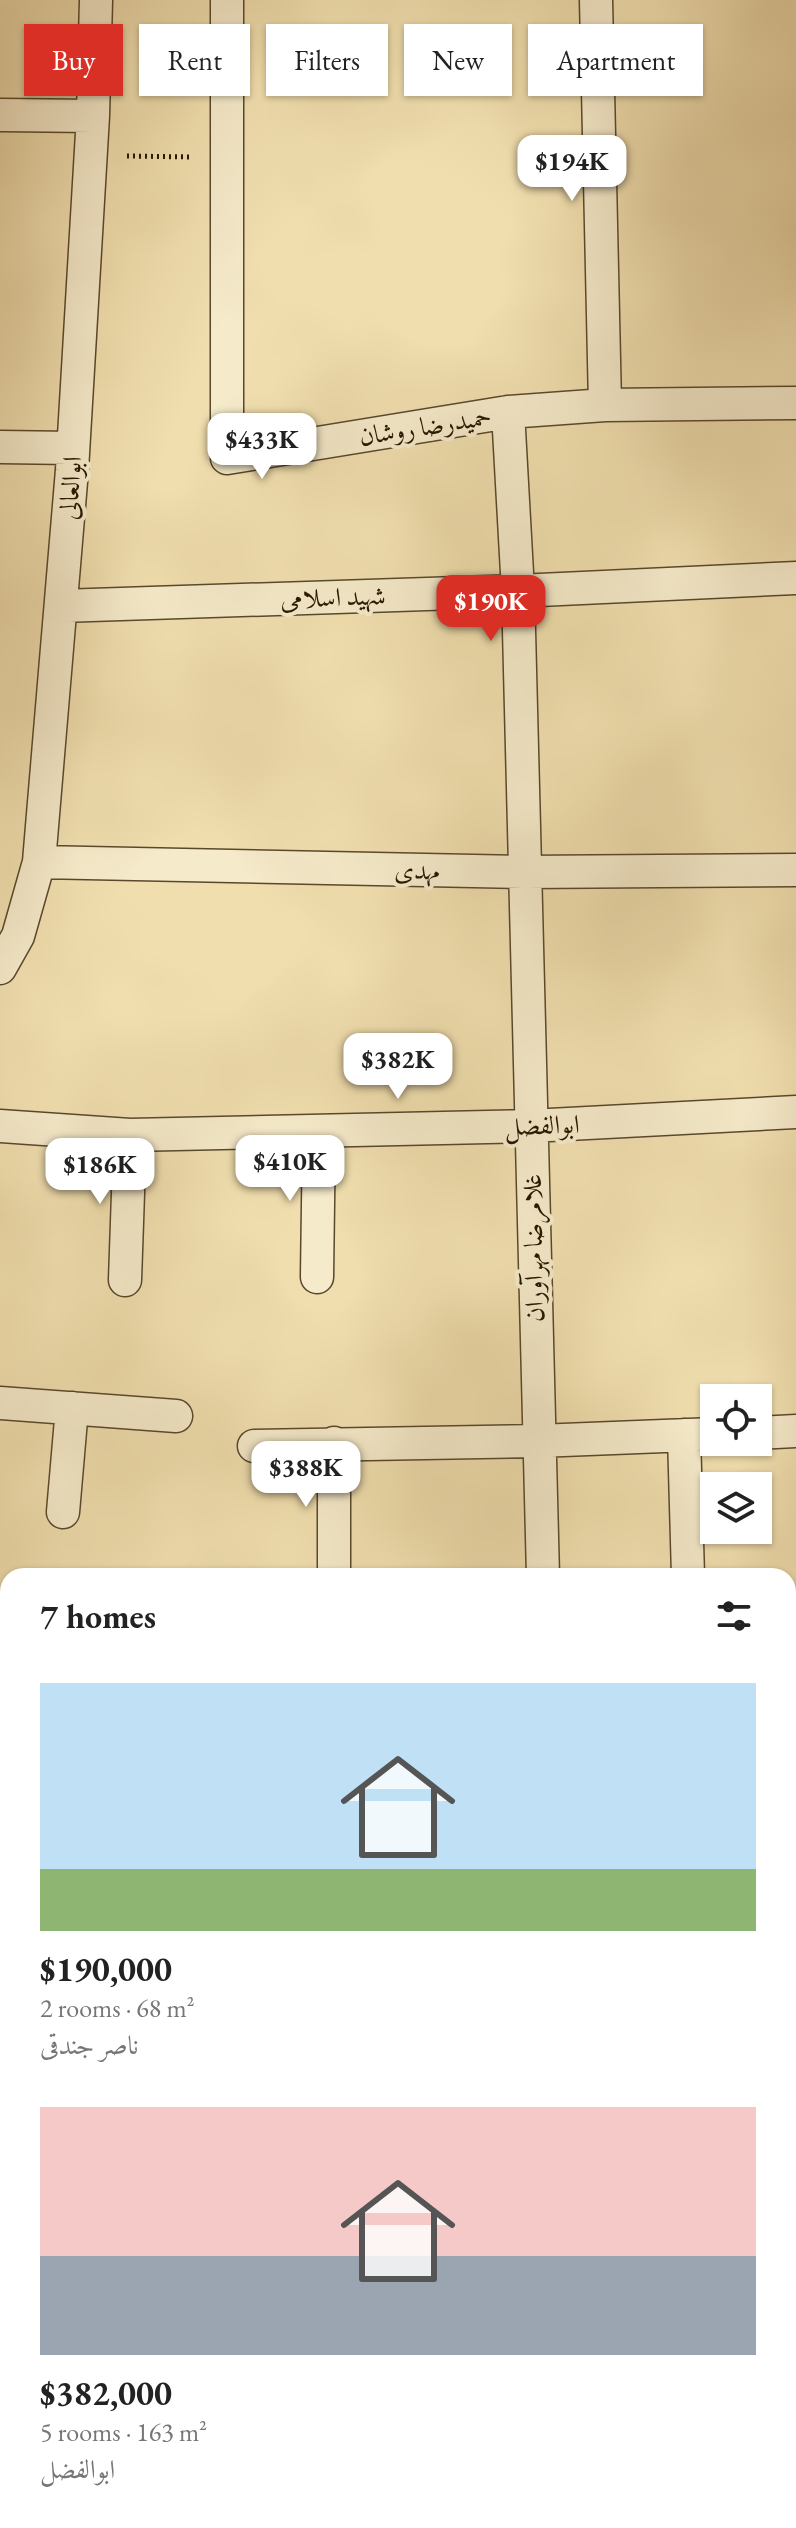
<!DOCTYPE html>
<meta charset="utf-8">
<style>
body{margin:0;font-family:"EB Garamond",Amiri,serif;background:#f2f2f2;color:#222;height:100vh;display:flex;flex-direction:column;font-size:30px;white-space:nowrap}
*{box-sizing:border-box;margin:0}
p{font-size:26px;color:#767676}
.icon{flex:none;width:44px;height:44px;fill:none;stroke:currentColor;stroke-width:2;stroke-linecap:round;stroke-linejoin:round}
.map{position:relative;flex:1;overflow:hidden}
.details{position:absolute;left:0px;top:1568px;width:796px;height:960px;display:flex;flex-direction:column;background:#fff;border-radius:24px 24px 0 0;box-shadow:0 2px 6px #0004}
.details>*{flex:none}
.top-card{position:absolute;left:24px;top:24px;width:748px;height:72px;display:flex;gap:16px}
.controls{position:absolute;left:700px;top:1384px;display:grid;gap:16px}
.controls a{display:grid;place-items:center;width:72px;height:72px;border-radius:0px;background:#fff;box-shadow:0 2px 6px #0004;font-size:40px}
.price{position:absolute;translate:-50% -68px;padding:0 18px;border-radius:16px;background:#fff;color:#222;font-size:26px;line-height:52px;filter:drop-shadow(0 2px 4px #0008)}
.price::after{content:'';position:absolute;left:50%;top:48px;width:24px;height:18px;margin-left:-12px;background:inherit;clip-path:polygon(0 0,100% 0,50% 100%)}
.price.selected{background:#d93025;color:#fff}
ul{padding:0;list-style:none}
li{display:grid;align-content:center;gap:16px;height:424px;padding:0 40px}
li span{display:grid;place-items:center;height:248px;border-radius:0px;color:#555}
li>.icon{margin-inline-start:auto}
span .icon{width:144px;height:144px;fill:#fffc;stroke-width:1}
li b{font-size:34px}
h2{display:flex;justify-content:space-between;align-items:center;height:96px;padding:0 40px;font-size:34px}
.tag{padding:0 28px;border-radius:0px;background:#fff;box-shadow:0 2px 6px #0004;font-size:28px;line-height:72px}
.tag.selected{background:#d93025;color:#fff}
.map>svg:first-child{display:block}
</style>
<div class="map">
<svg width="796" height="2528" viewBox="0 0 796 2528">
<rect width="100%" height="100%" fill="#f0deae"/>
<filter id="stains"><feTurbulence type="fractalNoise" baseFrequency=".0025" numOctaves="4"/><feColorMatrix values="0 0 0 0 .2 0 0 0 0 .09 0 0 0 0 .02 0 0 0 .5 -.17"/></filter>
<radialGradient id="worn" r=".72"><stop offset=".6" stop-color="#630" stop-opacity="0"/><stop offset="1" stop-color="#630" stop-opacity=".3"/></radialGradient>
<g fill="none" stroke-linecap="round" stroke-linejoin="round">
<defs>
<path id="minor" d="M227 0V458L508 412 605 405 796 403
M596 0 605 405
M0 115 93 116
M508 412 518 591 543 1576
M0 447 73 448
M61 606 518 591 796 578
M39 862 525 872 796 870
M0 968 18 936 39 862 72 470 93 116 96 0
M0 1126 130 1135 530 1126 796 1112
M317 1277 319 1131
M125 1280 130 1135
M0 1403 176 1416
M758 1433 796 1431
M684 1435 688 1576
M254 1446 538 1441 714 1434
M63 1512 72 1408
M334 1576V1443
M0 1668H8
M788 1837 796 1907
M0 1869H8
M788 1936 796 1934
M0 2073 8 2071
M788 2317H796
M63 2528 101 2520"/>
</defs>
<use href="#minor" stroke="#59482c" stroke-width="35"/>
<path stroke="#271601" stroke-width="5" stroke-dasharray="2 4" stroke-linecap="butt" d="M127 156 193 157
M263 2520 264 2528"/>
<use href="#minor" stroke="#f5eaca" stroke-width="32"/>
</g>
<g text-anchor="middle" dominant-baseline="central" stroke-width="8" stroke-linejoin="round" paint-order="stroke">
<g font-size="26" fill="#271601" stroke="#f5eaca">
<text transform="translate(425 426) rotate(-9)">حمیدرضا روشان</text>
<text transform="translate(70 488) rotate(-86)">ابوالعالی</text>
<text transform="translate(333 597) rotate(-2)">شهید اسلامی</text>
<text transform="translate(417 870) rotate(1)">مهدی</text>
<text transform="translate(542 1125) rotate(-2)">ابوالفضل</text>
<text transform="translate(533 1248) rotate(-91)">غلامرضا مهرآوران</text>
</g>
</g>
<rect width="100%" height="100%" filter="url(#stains)"/>
<rect width="100%" height="100%" fill="url(#worn)"/>
</svg>
<div class="controls">
<a><svg class="icon" aria-label="locate" viewBox="0 0 24 24"><circle cx="12" cy="12" r="6"/><path d="M12 2v4M12 18v4M2 12h4M18 12h4"/></svg></a>
<a><svg class="icon" aria-label="layers" viewBox="0 0 24 24"><path d="M12 4l9 5-9 5-9-5zM3 14l9 5 9-5"/></svg></a>
</div>
<b class="price" style="left:572px;top:203px">$194K</b>
<b class="price" style="left:262px;top:481px">$433K</b>
<b class="price selected" style="left:491px;top:643px">$190K</b>
<b class="price" style="left:398px;top:1101px">$382K</b>
<b class="price" style="left:290px;top:1203px">$410K</b>
<b class="price" style="left:100px;top:1206px">$186K</b>
<b class="price" style="left:306px;top:1509px">$388K</b>
<div class="top-card">
<a class="tag selected">Buy</a>
<a class="tag">Rent</a>
<a class="tag">Filters</a>
<a class="tag">New</a>
<a class="tag">Apartment</a>
</div>
<section class="details">
<h2>7 homes<svg class="icon" aria-label="filters" viewBox="0 0 24 24"><path d="M4 7h16M4 17h16"/><circle cx="9" cy="7" r="2"/><circle cx="15" cy="17" r="2"/></svg></h2>
<ul>
<li><span style="background:linear-gradient(#bfe0f5 75%,#8fb573 0)"><svg class="icon" aria-label="home" viewBox="0 0 24 24"><path d="M3 11l9-7 9 7M6 9v11h12V9"/></svg></span><div><b>$190,000</b><p>2 rooms · 68 m²</p><p>ناصر جندقی</p></div></li>
<li><span style="background:linear-gradient(#f6c9c9 60%,#9aa5b1 0)"><svg class="icon" aria-label="home" viewBox="0 0 24 24"><path d="M3 11l9-7 9 7M6 9v11h12V9"/></svg></span><div><b>$382,000</b><p>5 rooms · 163 m²</p><p>ابوالفضل</p></div></li>
</ul>
</section>
</div>
